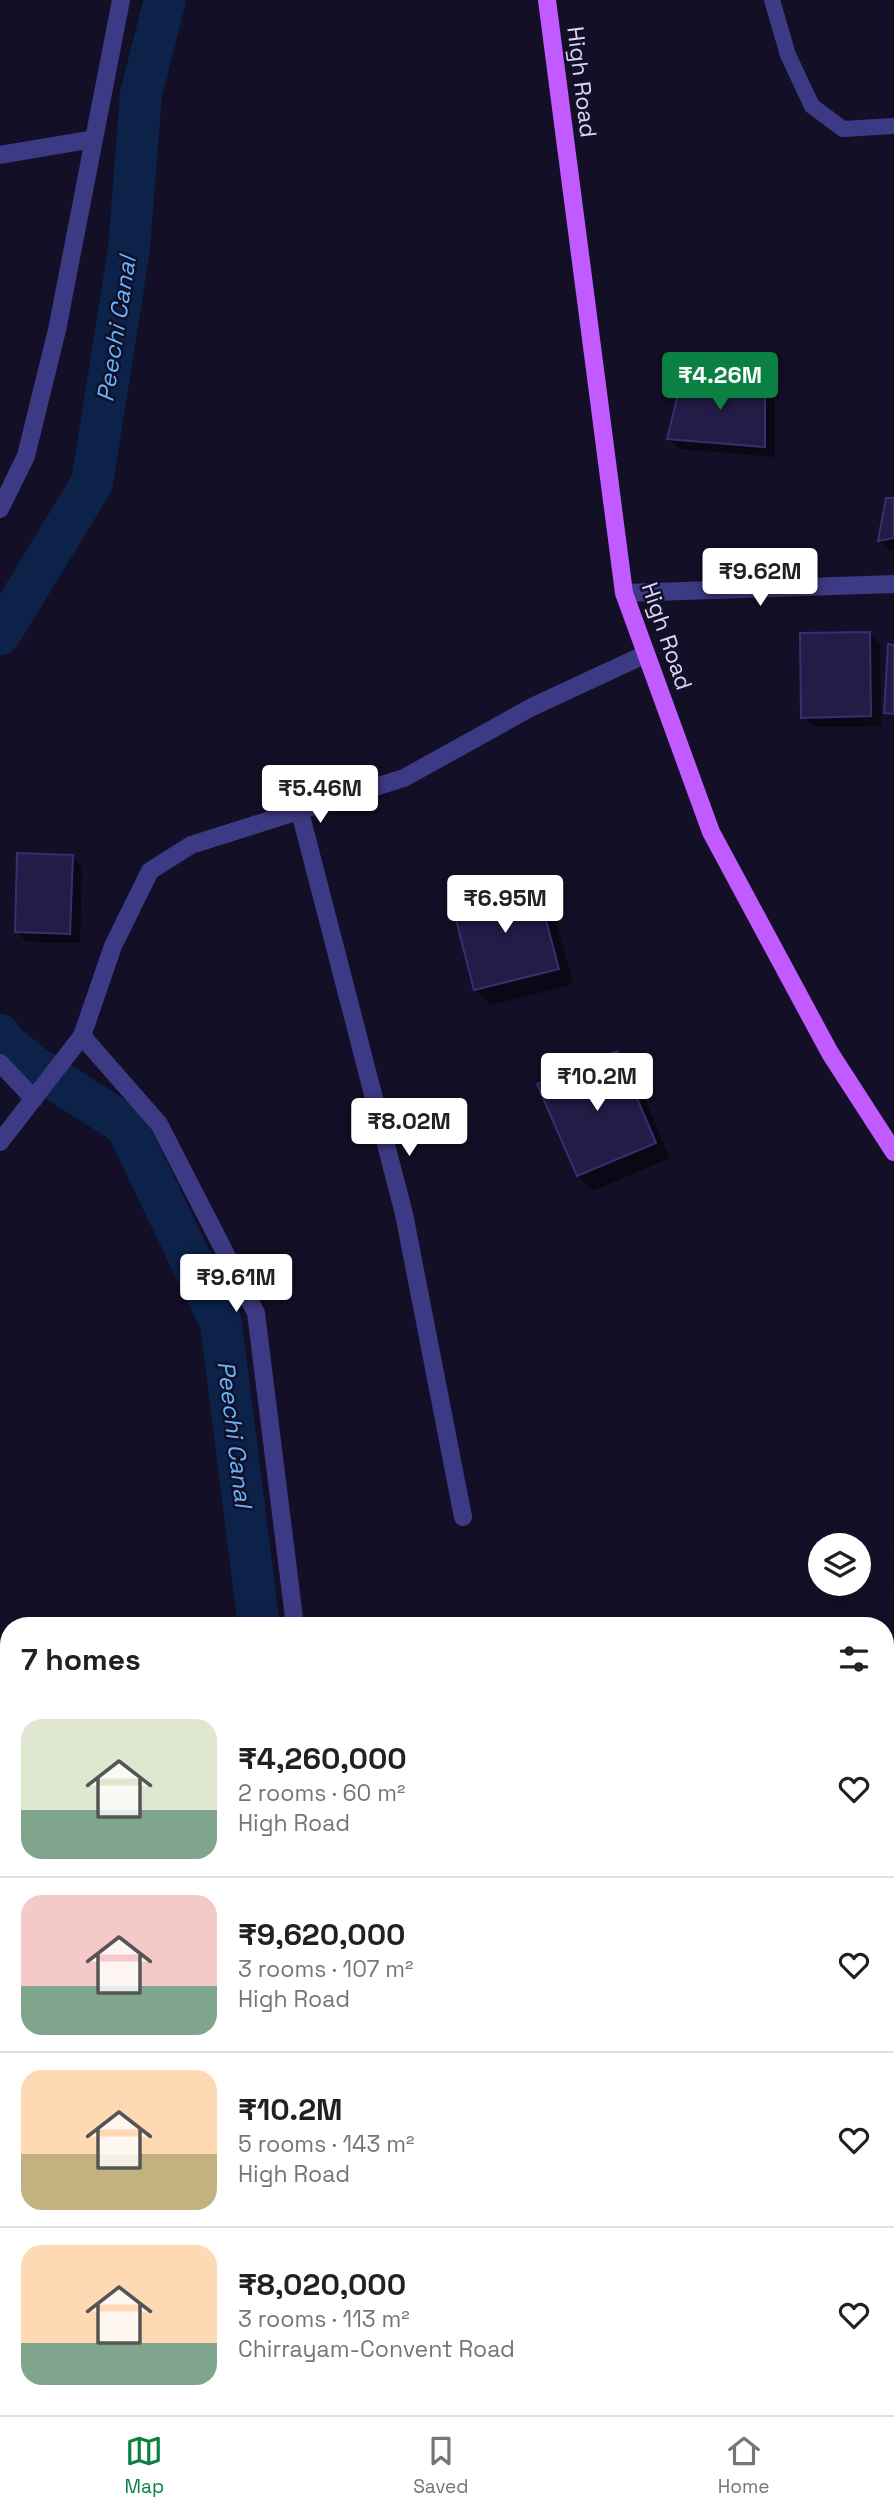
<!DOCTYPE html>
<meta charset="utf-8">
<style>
body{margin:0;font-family:"Space Grotesk",sans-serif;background:#f2f2f2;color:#202124;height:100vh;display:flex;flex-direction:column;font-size:26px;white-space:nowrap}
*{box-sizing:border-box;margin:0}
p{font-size:23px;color:#757577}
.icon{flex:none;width:38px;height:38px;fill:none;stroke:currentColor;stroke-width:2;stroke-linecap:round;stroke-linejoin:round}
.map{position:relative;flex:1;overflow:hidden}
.details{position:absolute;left:0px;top:1617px;width:894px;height:798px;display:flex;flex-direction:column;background:#fff;border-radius:28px 28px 0 0;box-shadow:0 7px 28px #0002}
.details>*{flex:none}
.tools{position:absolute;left:808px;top:1533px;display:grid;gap:14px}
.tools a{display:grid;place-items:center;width:63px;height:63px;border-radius:50%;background:#fff;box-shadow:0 7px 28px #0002;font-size:35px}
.price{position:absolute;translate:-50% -60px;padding:0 16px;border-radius:7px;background:#fff;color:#222;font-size:23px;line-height:46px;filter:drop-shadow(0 2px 4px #0008)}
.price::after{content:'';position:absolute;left:50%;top:42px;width:21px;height:16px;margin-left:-10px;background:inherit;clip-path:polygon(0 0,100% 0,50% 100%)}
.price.on{background:#0b8043;color:#fff}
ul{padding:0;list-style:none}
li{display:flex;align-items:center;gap:21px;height:175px;padding:0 21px}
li+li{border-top:2px solid #e0e0e0}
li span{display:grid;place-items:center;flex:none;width:196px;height:140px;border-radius:21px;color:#555}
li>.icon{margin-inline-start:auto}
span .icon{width:84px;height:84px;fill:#fffc;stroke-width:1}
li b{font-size:30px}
h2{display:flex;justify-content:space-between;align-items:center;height:84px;padding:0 21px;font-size:30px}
.menu{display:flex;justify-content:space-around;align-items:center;height:98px;border-top:2px solid #e0e0e0;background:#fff;font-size:19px;color:#757577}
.menu a{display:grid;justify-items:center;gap:4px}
.menu .on{color:#0b8043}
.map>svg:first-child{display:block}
</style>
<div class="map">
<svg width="894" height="2415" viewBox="0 0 894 2415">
<rect width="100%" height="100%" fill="#130f26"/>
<path fill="#0007" d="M764 385 775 396V457L679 449 668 438Z
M894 499V550L890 551 880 541Z
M869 634 880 644 881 726 814 727 803 717Z
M72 857 82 867 80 943 27 942 16 931Z
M535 881 550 896 573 984 491 1005 476 990 453 901Z
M617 1053 632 1068 670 1158 593 1191 578 1175Z
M0 1704 9 1740V1758L0 1760V1740L4 1755 7 1754 0 1725Z
M9 1771V1817L0 1818V1772Z
M9 1880V1970L0 1971V1881Z
M52 2406H166L168 2415H53Z
M691 2406H761L764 2415H665Z"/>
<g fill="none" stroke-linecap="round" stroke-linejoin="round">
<path stroke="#0c2248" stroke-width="42" d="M0 634 92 483 129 249 141 94 165 0
M0 1035 2 1041 32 1065 126 1125 221 1323 259 1626
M496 2406 500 2415"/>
</g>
<path fill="#241b47" stroke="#3b2d73" stroke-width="2" d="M683 374 765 383V447L667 439Z
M886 498H894V538L878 541Z
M870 632 871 716 801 718 800 633Z
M888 644 894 645V714L884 713Z
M17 853 73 855 70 934 15 932Z
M535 879 559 969 474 990 451 900Z
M617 1051 656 1143 577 1176 537 1084Z
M9 1769V1806L0 1807V1771Z
M0 1879H9V1959L0 1960Z
M50 2406H155L156 2415H52Z
M685 2406H752L754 2415H659Z"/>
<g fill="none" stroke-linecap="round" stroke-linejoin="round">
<path stroke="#3d3a85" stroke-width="16" d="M772 0 788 55 812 106 843 129 894 126"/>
<path stroke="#3d3a85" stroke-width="18" d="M0 155 94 139
M0 509 26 456 57 330 121 0
M624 593 894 584
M300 812 404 1214 463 1517
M82 1036 159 1124 256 1313 295 1626
M0 1063 34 1099
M525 2406 527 2415"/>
<path stroke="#3d3a85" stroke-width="18" d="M0 1142 82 1036 113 946 150 871 191 845 404 778 532 707 646 654"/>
<path stroke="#c25bff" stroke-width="18" d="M547 0 624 593 711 832 830 1053 894 1152"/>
</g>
<g text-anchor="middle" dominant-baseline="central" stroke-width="5" stroke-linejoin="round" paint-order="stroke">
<g font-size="23" fill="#d9d4ff" stroke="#130f26">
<text transform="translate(582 82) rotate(83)">High Road</text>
<text transform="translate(667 636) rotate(71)">High Road</text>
</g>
<g font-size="24" font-style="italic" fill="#62b6ff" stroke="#130f26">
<text transform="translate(116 329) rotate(-81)">Peechi Canal</text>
<text transform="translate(235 1434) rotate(83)">Peechi Canal</text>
</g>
</g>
</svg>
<div class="tools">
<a><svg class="icon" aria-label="layers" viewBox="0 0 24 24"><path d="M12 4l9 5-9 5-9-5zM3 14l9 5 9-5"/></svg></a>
</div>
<b class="price on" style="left:720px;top:412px">₹4.26M</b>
<b class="price" style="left:760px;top:608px">₹9.62M</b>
<b class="price" style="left:320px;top:825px">₹5.46M</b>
<b class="price" style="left:505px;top:935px">₹6.95M</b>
<b class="price" style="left:597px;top:1113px">₹10.2M</b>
<b class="price" style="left:409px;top:1158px">₹8.02M</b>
<b class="price" style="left:236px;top:1314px">₹9.61M</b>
<section class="details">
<h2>7 homes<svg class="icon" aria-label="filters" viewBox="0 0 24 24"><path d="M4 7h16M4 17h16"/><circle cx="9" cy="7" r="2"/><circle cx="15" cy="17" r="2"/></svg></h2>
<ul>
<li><span style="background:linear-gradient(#dfe7d0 65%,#7fa58c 0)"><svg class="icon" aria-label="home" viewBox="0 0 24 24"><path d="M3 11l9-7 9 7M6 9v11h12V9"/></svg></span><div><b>₹4,260,000</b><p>2 rooms · 60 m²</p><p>High Road</p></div><svg class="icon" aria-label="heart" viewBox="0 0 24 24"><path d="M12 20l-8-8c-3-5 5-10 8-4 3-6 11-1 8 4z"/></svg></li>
<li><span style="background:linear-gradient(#f6c9c9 65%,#7fa58c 0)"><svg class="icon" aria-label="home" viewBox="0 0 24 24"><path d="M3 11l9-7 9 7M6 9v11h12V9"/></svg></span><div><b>₹9,620,000</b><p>3 rooms · 107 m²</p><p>High Road</p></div><svg class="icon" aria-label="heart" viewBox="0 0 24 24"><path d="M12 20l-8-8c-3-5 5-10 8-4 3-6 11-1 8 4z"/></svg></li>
<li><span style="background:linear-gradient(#ffd9b3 60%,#c2b280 0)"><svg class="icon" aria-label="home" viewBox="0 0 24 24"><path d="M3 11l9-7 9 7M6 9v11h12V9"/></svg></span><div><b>₹10.2M</b><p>5 rooms · 143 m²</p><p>High Road</p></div><svg class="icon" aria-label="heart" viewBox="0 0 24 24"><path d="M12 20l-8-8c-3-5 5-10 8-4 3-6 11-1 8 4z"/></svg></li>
<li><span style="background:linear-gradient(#ffd9b3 70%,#7fa58c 0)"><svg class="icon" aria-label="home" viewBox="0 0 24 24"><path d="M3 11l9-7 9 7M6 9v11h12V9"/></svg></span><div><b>₹8,020,000</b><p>3 rooms · 113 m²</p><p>Chirrayam-Convent Road</p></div><svg class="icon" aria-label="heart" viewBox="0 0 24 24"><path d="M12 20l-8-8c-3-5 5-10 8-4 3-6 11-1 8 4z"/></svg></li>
</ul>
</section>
</div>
<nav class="menu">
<a class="on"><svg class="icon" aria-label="map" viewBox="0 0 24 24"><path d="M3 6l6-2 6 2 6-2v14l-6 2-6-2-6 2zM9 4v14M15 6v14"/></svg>Map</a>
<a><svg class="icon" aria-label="saved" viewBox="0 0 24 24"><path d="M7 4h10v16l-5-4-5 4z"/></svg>Saved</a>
<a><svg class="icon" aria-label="home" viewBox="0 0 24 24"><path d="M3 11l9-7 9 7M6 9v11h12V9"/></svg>Home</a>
</nav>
